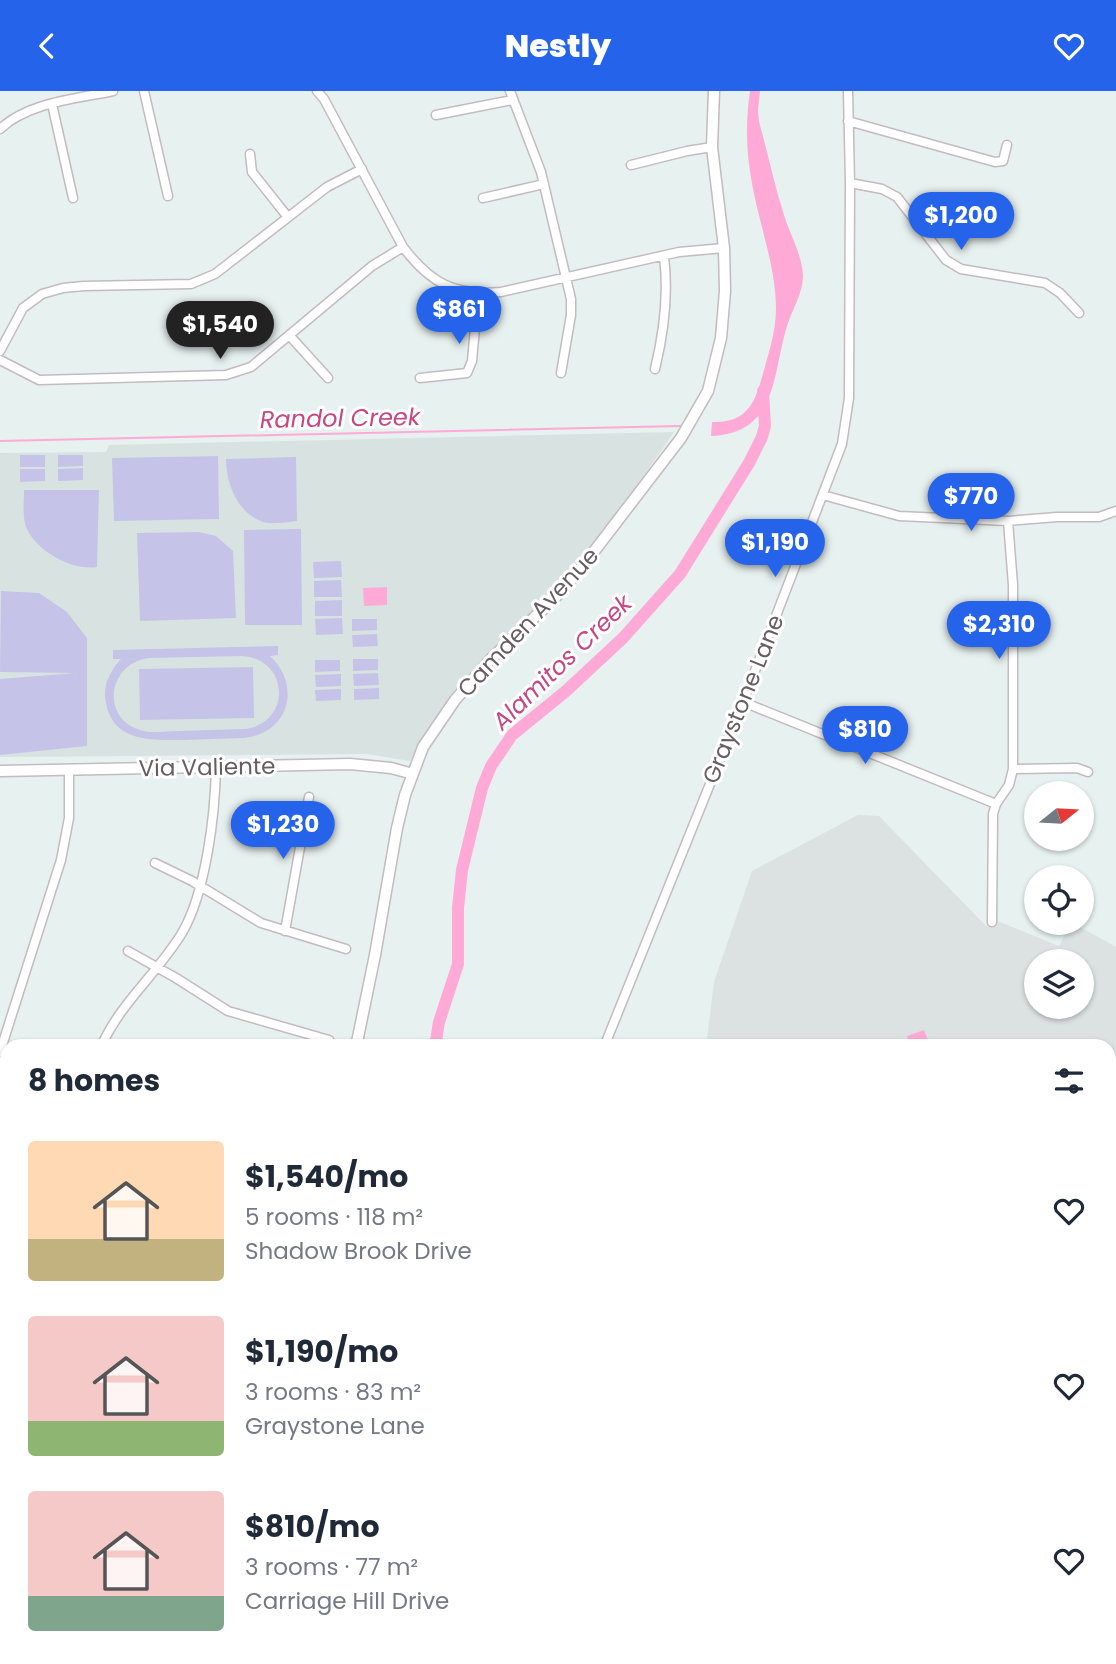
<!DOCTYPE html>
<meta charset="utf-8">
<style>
body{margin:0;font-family:Poppins,sans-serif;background:#f6f6f7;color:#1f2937;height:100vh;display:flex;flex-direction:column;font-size:26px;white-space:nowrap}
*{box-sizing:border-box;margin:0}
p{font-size:23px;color:#747a83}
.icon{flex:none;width:38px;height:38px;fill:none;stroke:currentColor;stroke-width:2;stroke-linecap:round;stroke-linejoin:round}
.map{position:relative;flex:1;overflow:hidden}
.panel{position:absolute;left:0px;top:948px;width:1116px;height:625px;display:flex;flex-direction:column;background:#fff;border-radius:21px 21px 0 0;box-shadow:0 2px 5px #0004}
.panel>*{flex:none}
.needle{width:46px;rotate:72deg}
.controls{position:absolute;left:1024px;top:690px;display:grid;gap:14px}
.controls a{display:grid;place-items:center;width:70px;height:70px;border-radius:50%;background:#fff;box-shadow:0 2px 5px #0004;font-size:35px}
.price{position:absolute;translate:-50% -60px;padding:0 16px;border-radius:24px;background:#2563eb;color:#fff;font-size:23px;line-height:46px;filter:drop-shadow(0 2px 4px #0008)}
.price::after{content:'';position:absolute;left:50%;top:42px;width:21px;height:16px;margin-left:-10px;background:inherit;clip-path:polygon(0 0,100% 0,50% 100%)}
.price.active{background:#222;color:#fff}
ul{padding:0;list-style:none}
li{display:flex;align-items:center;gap:21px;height:175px;padding:0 28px}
li span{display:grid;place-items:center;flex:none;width:196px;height:140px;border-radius:7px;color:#555}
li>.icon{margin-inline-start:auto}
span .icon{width:84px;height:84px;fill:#fffc;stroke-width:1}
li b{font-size:30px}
h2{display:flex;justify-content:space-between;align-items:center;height:84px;padding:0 28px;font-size:30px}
header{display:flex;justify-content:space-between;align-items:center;height:91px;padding:0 28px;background:#2563eb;color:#fff;font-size:32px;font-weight:800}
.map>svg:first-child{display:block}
</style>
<header><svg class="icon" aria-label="back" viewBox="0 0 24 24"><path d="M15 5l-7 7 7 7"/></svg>Nestly<svg class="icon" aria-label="heart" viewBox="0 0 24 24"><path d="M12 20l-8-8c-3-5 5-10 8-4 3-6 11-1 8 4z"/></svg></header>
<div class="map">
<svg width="1116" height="1573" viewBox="0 0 1116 1573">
<rect width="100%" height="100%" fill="#e7f1ef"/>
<path fill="#dbe2e1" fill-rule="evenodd" d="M858 724 879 725 986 835 989 831H1000L1059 855 1071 831 1116 856V1243L1110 1239V956H706L714 891 752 780ZM1036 870H1082V915H1036Z"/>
<path fill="#d8e3e1" d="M674 341 580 477 439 627 423 647 410 670 367 663 0 666V362L106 361 109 354Z
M7 1233V1398L0 1394V1236Z"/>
<path fill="#c5c4e8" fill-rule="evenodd" d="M20 364H45V376H20Z
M58 364H83V375L58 376Z
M218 365 219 428 114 430 112 367Z
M296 366 297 430C287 431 273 434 263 431 237 422 226 392 226 368Z
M83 377V389L58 390V378Z
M45 378V390L20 391V378Z
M24 399H99L97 476C72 480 38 461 27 438 22 429 24 410 24 399Z
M301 438 302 534H245L244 439Z
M199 441 216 445 233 460 236 527 140 530 137 442Z
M341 470 342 486 314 487 313 471Z
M341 489 342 506H314V490Z
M1 500 39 502 67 521 87 547V655L0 664V588L75 582 0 581Z
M342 509V525H315V510Z
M342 527 343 543 316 544 315 528Z
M352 528H377V539L352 540Z
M377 543 378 555 353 556 352 544Z
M278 555V564L270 565C302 595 289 642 244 647 224 648 204 648 184 649 153 649 113 652 106 612 102 595 110 580 121 568H113V559ZM242 565C290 568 292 633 244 638 222 639 200 639 178 640 166 640 152 643 140 639 100 627 108 572 149 567Z
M353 568H378V579L353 580Z
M315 569H340V580L315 581Z
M253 576 254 627 140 629 139 578Z
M378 582 379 594 354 595 353 583Z
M341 583V595L316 596 315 584Z
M379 597V608L354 609V598Z
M341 598V609L316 610 315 599Z
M0 1370 7 1371V1476L0 1456Z"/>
<path fill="#ffa9d7" d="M750 0H760L758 19 759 31C768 62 774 93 784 124 790 144 802 163 803 185 803 202 792 219 787 235 772 284 778 342 711 345L712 331C745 332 754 315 762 286 768 264 776 241 776 218 776 172 756 126 750 80 746 55 746 26 750 0Z
M387 496V514L364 515 363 497Z
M924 939 930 955H910L907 945Z"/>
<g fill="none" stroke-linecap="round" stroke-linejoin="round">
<path stroke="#ffa9d7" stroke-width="2" d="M0 350 680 335"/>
<path stroke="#ffa9d7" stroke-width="12" d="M435 956 439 931 458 873V817L462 779 482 697 491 675 512 644 566 600 623 547 680 483 749 372 762 346 765 335 763 300
M257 1566 258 1573
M391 1566 393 1573"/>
<defs>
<path id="minor" d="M144 0 168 105
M317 0 324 8 403 156C431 193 455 205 501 201L679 161 724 157
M510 0 541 81 571 208V224L561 282
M52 13 73 107
M436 24 512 9
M848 30 995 71 1003 70 1007 54
M0 38C29 11 76 8 113 0
M250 63 252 81 287 125
M631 74 687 60 712 56
M850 92 882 98 897 106 946 169 961 178 1045 192 1060 202 1079 222
M483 107 544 93
M289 244 328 287
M0 260 23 217 42 203 63 197 84 195 191 193 215 183 327 96 362 78
M0 269 39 289 226 284 251 276 372 175 403 156
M655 278C664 241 669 205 664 166
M420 287 467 282 472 270 478 203
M823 404 899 425 1008 430 1057 426H1099L1116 420
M743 611 996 713
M1013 678 1077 677 1088 681
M155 772 192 790 261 832 346 858
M992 831 993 723 996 713 1009 694 1013 678V494L1008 430
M285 840 309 706
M128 860 176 887 228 920 329 949
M101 956C120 912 157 883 182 842 206 801 215 724 216 676
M604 956 743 611 842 353 849 307 850 92 848 0
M0 961 61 769 69 727V679
M0 1126 7 1133
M0 1224 7 1220
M1110 1311H1116
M0 1519 7 1517
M1110 1542 1116 1548
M142 1573 157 1566
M635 1573V1566"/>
<path id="tertiary" d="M0 680 350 673 391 677 413 683
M356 956 375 864 397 737 405 704 423 656 455 609 491 568 564 498 589 467 681 347 708 300 721 247 725 200 724 157 712 56 714 0
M176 1566 180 1573"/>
</defs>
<use href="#minor" stroke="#c3bbbe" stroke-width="11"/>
<use href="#tertiary" stroke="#c3bbbe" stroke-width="13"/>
<use href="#minor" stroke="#fff" stroke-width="8"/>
<use href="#tertiary" stroke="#fff" stroke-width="10"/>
</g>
<g text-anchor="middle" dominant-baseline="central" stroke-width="6" stroke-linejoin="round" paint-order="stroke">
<g font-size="23" fill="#685e62" stroke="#fff">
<text transform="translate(528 531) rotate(-47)">Camden Avenue</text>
<text transform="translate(743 608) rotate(-68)">Graystone Lane</text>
<text transform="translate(207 676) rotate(-1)">Via Valiente</text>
</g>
<g font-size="24" font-style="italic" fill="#c74781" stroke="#fff">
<text transform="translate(340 327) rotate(-1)">Randol Creek</text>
<text transform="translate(562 571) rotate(-44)">Alamitos Creek</text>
</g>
</g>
</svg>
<div class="controls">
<a><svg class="needle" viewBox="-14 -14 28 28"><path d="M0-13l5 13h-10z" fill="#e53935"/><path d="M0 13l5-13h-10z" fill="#747a83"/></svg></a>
<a><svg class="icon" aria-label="locate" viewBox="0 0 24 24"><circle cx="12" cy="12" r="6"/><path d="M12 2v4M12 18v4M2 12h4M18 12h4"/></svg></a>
<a><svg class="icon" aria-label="layers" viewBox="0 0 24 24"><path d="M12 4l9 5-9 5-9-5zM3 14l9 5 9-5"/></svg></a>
</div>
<b class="price" style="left:961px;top:161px">$1,200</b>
<b class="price" style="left:459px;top:255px">$861</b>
<b class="price active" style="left:220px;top:270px">$1,540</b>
<b class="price" style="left:971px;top:442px">$770</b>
<b class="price" style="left:775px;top:488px">$1,190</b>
<b class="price" style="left:999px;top:570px">$2,310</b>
<b class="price" style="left:865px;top:675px">$810</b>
<b class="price" style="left:283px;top:770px">$1,230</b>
<section class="panel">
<h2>8 homes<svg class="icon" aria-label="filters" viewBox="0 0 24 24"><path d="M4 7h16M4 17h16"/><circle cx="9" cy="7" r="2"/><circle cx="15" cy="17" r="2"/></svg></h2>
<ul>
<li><span style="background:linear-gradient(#ffd9b3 70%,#c2b280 0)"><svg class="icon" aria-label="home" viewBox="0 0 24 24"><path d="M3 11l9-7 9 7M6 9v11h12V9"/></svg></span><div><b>$1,540/mo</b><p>5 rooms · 118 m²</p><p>Shadow Brook Drive</p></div><svg class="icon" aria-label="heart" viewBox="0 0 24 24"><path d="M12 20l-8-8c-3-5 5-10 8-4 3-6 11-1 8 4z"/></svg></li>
<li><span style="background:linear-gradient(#f6c9c9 75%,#8fb573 0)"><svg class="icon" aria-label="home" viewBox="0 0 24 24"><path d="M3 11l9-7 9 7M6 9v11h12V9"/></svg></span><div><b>$1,190/mo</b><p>3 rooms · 83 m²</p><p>Graystone Lane</p></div><svg class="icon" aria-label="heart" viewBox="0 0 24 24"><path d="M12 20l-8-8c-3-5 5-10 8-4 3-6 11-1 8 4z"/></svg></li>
<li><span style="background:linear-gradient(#f6c9c9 75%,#7fa58c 0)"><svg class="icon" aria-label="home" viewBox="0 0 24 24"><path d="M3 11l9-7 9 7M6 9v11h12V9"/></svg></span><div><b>$810/mo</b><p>3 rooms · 77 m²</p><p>Carriage Hill Drive</p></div><svg class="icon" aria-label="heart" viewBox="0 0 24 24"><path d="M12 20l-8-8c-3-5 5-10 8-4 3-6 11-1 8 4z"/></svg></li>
</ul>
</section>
</div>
